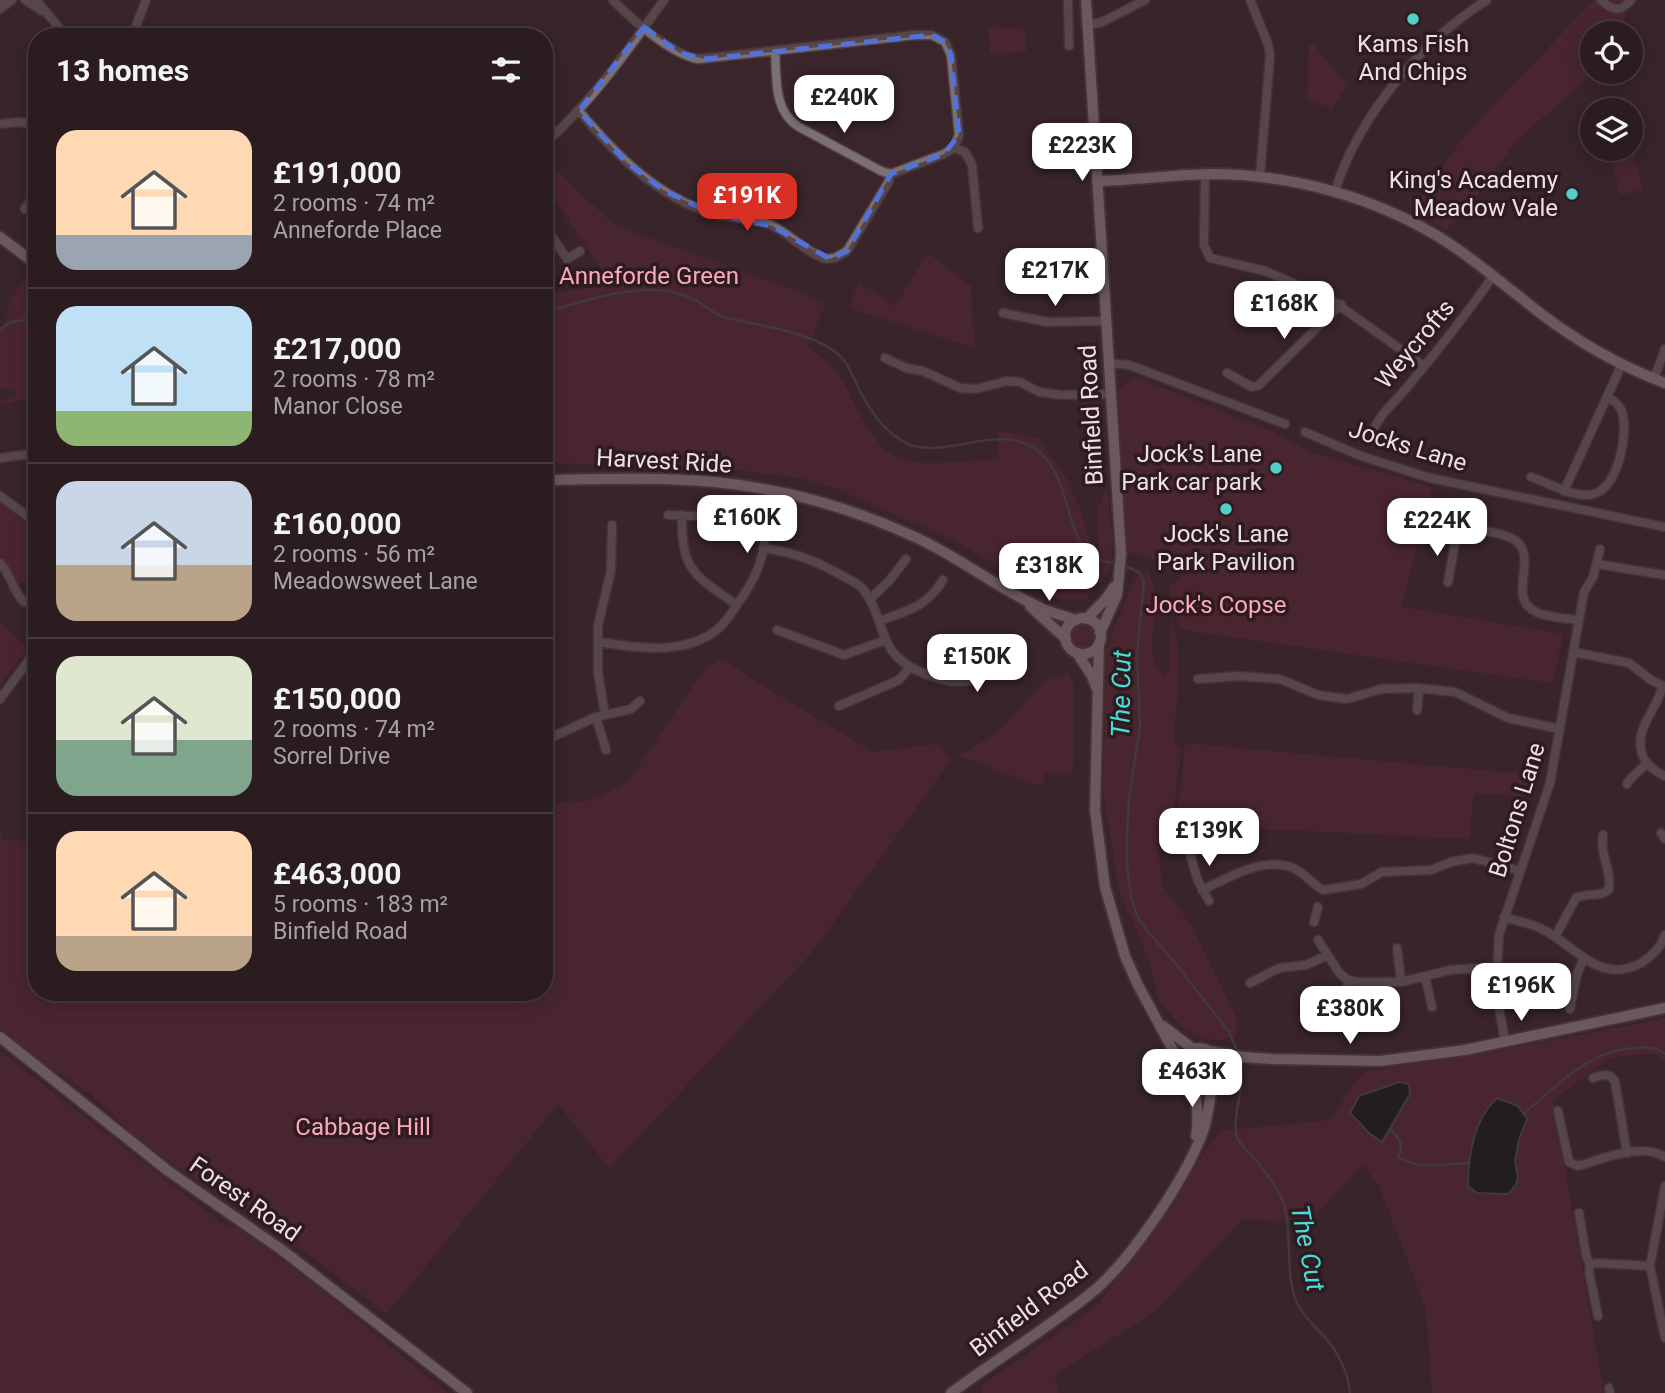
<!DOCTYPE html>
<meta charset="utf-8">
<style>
body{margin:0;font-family:Roboto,sans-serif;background:#37292d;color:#f1f3f6;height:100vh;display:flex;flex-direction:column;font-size:26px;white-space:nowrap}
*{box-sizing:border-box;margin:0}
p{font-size:23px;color:#a6a1a5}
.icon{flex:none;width:38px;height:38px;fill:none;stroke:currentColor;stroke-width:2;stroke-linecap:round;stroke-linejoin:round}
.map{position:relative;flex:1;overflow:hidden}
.side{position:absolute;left:28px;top:28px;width:525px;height:973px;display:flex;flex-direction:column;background:#2b1c20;border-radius:28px;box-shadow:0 4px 18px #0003,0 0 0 2px #473a3e}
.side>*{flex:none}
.buttons{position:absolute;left:1580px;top:21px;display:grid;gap:14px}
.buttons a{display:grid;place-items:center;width:63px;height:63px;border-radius:50%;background:#2b1c20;box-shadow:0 4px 18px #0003,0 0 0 2px #473a3e;font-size:35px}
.price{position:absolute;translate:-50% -60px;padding:0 16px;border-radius:14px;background:#fff;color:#222;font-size:23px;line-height:46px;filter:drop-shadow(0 2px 4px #0008)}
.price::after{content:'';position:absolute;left:50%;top:42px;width:21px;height:16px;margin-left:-10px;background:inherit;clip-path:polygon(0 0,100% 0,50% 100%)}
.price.on{background:#d93025;color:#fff}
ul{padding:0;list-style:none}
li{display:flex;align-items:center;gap:21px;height:175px;padding:0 28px}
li+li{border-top:2px solid #473a3e}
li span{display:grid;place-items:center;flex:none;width:196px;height:140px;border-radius:21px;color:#555}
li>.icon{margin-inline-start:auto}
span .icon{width:84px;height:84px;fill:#fffc;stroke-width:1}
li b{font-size:30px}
h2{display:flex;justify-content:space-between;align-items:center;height:84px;padding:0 28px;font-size:30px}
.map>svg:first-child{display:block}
</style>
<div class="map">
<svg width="1665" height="1393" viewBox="0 0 1665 1393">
<rect width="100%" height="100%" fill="#39252a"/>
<path fill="#5e2637" d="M1594 0H1624L1622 3 1626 16 1619 33H1592V72H1595L1516 141 1473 201 1446 230 1413 208 1465 135Z
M988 27 1026 29V52L990 53Z
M1309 45H1314L1343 81 1346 80 1349 82 1332 109 1322 104 1307 102Z
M1633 154 1643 189 1621 195 1611 160Z
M544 158 614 225 826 302 807 348C818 354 829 361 836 371 855 397 869 449 903 460 925 467 973 460 999 459L997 430 1039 439 1067 479 1080 509 1092 549 1096 551 1099 548 1097 511 1107 486 1113 541 1110 571 1099 584 1088 576 1077 559 1092 592 1086 599 1061 600 1040 591 956 541 834 488 801 478 703 466 544 463V297L559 292 612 285 544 184Z
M929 254 971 286 974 348 849 308 859 282 895 306 924 258Z
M28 274 37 280V397L0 405V401L14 395 16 391 9 388 0 389V330L6 322 10 300Z
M1133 376 1274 432 1309 452 1432 487 1402 607 1563 634 1553 683 1183 630 1172 610 1170 587 1185 571 1129 552 1126 542 1118 391Z
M0 501 25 518 37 529V581L32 576 18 587 14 584C13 569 9 567 0 557Z
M1149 570C1152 581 1156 593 1156 603 1156 629 1142 658 1165 676L1170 666 1171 617C1185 656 1176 702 1173 742L1181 748 1174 809 1163 810 1156 827 1162 884 1194 930 1237 1020 1236 1036 1222 1040 1207 1039 1185 1030 1159 1002 1149 960 1119 890 1103 792 1107 647 1126 598 1137 576Z
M0 621 27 649 0 685Z
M1071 636a13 13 0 1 1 26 0a13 13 0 1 1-26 0Z
M723 659 758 683 873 752 938 744 951 760 813 951 609 1168 558 1104 387 1314 252 1212 220 1197 137 1138 90 1094 44 1063 0 1028V827L4 841 20 840 37 850V992H544V802L572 803 592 800 627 783 706 667Z
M1069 672 1074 686 1073 773H1045L1043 787 959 756 998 732 1044 682Z
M1185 743 1536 775 1534 797 1474 793 1469 839 1161 824 1163 816H1173L1178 809Z
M1665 1018V1061L1654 1053 1610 1058 1553 1100 1604 1393H1432L1426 1309 1379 1186 1363 1165 1310 1221 1242 1220 1155 1312 1054 1375 1060 1393H981L982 1385 1098 1305 1220 1131 1331 1120 1355 1081 1367 1071 1470 1056Z
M0 1051 220 1222 239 1229 311 1282 448 1393H0Z
M1190 1066a11 11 0 1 1 22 0a11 11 0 1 1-22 0Z"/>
<path fill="#081514" stroke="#4d5252" stroke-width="2" d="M1399 1082 1409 1084 1410 1094 1382 1142 1370 1134 1350 1113 1359 1096Z
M1497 1098 1518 1106 1527 1119 1519 1139 1515 1162 1518 1177 1516 1185 1508 1194 1477 1193 1468 1186C1468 1156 1474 1119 1497 1098Z"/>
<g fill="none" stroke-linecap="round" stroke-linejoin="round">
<path stroke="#4d5252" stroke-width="2.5" d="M544 312C579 303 617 289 653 290 669 290 685 294 699 302 706 307 713 313 721 316 755 326 816 331 841 357 850 366 853 378 859 389 869 410 886 434 908 444 946 460 999 421 1038 451 1072 477 1065 540 1093 557 1100 562 1110 562 1118 564
M0 329 11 322 37 318
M1125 566 1139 572 1144 581 1137 655 1140 727 1129 798 1127 836V867L1132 900 1137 916 1145 928 1176 964 1229 1032 1238 1053
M1240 1063C1246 1087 1231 1118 1237 1137 1240 1145 1248 1151 1254 1158 1265 1171 1277 1186 1283 1202 1294 1234 1283 1279 1299 1307 1305 1317 1313 1324 1320 1332 1336 1348 1348 1370 1350 1393
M1523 1114C1557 1087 1588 1050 1634 1048 1647 1047 1654 1046 1665 1054
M1390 1129C1399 1138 1405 1144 1398 1157 1421 1171 1442 1164 1468 1163"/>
<defs>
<path id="street" d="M25 0 42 11
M36 0 67 37
M613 0C632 20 671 54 698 59L914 35H932L945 42 951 55 959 135 954 148
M1068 0 1069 46
M1250 0 1268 44 1270 56 1260 176
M1601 0C1613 11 1620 13 1631 0
M0 1V0
M0 9 12 0
M1088 25 1102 22 1145 0
M491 33 495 37
M133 34 146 0
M196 37H213
M775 51C777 79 773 111 799 127L881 171 891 174 944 154 954 148
M579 111C616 155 656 196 713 214 732 220 752 217 771 225 790 234 805 252 825 259L835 258 847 251 888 183 891 174
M544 123 557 133
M0 124 20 122 37 125
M544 144C592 102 627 51 664 0
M954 148 965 152 972 165 978 228
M1205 174 1204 245 1210 258 1265 271 1330 299 1424 366
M1335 191C1359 116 1420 42 1487 0
M25 209 37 190
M746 218 759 192
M544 225 567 259 580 251
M1003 313 1047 322 1107 321
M885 358 906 368 923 371 960 388 976 389 1007 381 1020 382 1039 392 1061 395 1111 394
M1109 363 1129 365 1285 424
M1227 373 1252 387 1259 385 1341 304
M1654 379 1665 349
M1305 432 1361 456 1430 478 1665 527
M1370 437C1381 411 1392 406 1409 385 1438 350 1467 314 1493 276
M0 458 37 453
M1531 477C1551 483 1572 499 1594 494 1618 488 1629 433 1622 412 1620 405 1614 401 1608 397
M1564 491 1622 364
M0 496 37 523
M668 515 700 516
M682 515C681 571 694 575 737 605
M763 548C792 552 814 560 839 574 846 578 856 582 862 588 878 606 879 632 892 651 901 663 914 670 928 675 965 690 981 680 1008 653
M0 563C11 574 12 590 24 602
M1597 564 1665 575
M1448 582 1458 527C1473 530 1498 531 1511 538 1543 553 1504 597 1536 612 1549 618 1565 618 1579 620
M870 599 889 581 906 559
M879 621C907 611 927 607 943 580
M777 630 844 655 886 640
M994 639 1015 660
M599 642C635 648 682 655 714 632 724 625 732 613 738 603 749 588 758 573 762 555 767 535 765 512 768 491
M1573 652 1629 663 1651 680 1665 687
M1198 679 1239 676 1280 679 1318 695 1347 699 1381 689 1417 688 1455 692 1508 718 1560 729
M1662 687C1657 711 1634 727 1642 754 1646 765 1654 771 1665 776
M0 699 37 649
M839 706 899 680 910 667
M1417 710 1419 689
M605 715 598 673V625L611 571 612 525
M596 717 606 750
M550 738 596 717 631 709 640 701
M550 738V775
M1627 784C1632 775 1640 771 1647 763
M34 833 37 832
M1661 833 1665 839
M1187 844 1198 881 1209 901
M1202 890C1229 878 1260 857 1291 867 1303 871 1312 884 1323 890L1361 884 1382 872 1431 870 1451 862 1473 858 1520 871
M1504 917C1516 921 1529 923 1540 928 1575 944 1598 986 1641 963 1652 956 1661 948 1665 935
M1314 922 1318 907
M1555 937 1576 898C1587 892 1601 898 1609 889 1611 865 1600 858 1603 835
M1318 940 1340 974 1348 980 1356 982H1401L1450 970 1496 967
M1397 948 1401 982
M1425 976 1432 1007
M1250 983 1279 968 1306 965 1326 956
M1570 1009 1577 974 1584 958
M1342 1023 1348 980
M1505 1042 1496 990 1499 935 1550 783 1584 592 1593 577 1600 549
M1593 1078C1602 1075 1608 1072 1615 1081L1627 1153
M1558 1111 1569 1162 1578 1166C1603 1159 1640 1142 1665 1157
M1665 1186 1650 1266 1665 1338
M1579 1213 1586 1255 1590 1265
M1598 1316 1589 1272 1590 1265 1596 1263 1650 1266
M1609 1388 1610 1393"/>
<path id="secondary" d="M1086 0 1121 554 1117 595 1100 633
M1097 181C1135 180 1172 175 1209 174 1292 174 1376 197 1447 242 1479 263 1509 289 1540 313 1578 342 1620 366 1665 383
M0 237 37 265
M544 480C601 479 658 477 715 482 784 489 852 508 915 537 959 557 997 588 1041 608 1052 613 1064 616 1076 620
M1030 606 1066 639
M1065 636a18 18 0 1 1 36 0a18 18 0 1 1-36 0Z
M1086 619 1105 600 1114 587
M1099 643 1095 810 1105 887 1125 956 1138 985 1182 1067
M1077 653 1092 676 1096 687
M1163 1026 1193 1049
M0 1037 167 1170 282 1250 467 1393
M1182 1065a17 17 0 1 1 34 0a17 17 0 1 1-34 0Z
M1209 1051 1243 1057 1272 1059 1380 1061 1465 1050 1665 1008
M1216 1071 1227 1063 1243 1057
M1191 1081C1198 1100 1199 1116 1196 1136
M951 1393C997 1359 1046 1329 1090 1294 1129 1263 1184 1181 1202 1134 1209 1116 1210 1096 1213 1077"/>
</defs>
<use href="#street" stroke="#564348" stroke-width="11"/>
<use href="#secondary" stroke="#564348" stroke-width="14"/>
<use href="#street" stroke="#7b7072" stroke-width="8"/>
<use href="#secondary" stroke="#a8979b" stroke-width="10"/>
</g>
<path d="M0 0H1665V1393H0ZM644 27 680 53 705 59 932 35 945 42 951 55 959 135 944 154 891 174 847 251 830 259 772 226 716 215 663 190 626 162 579 111Z" fill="#39252a" fill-opacity=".55" fill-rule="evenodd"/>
<path fill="none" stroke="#5172db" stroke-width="5" stroke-dasharray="14 9" stroke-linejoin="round" d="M644 27 680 53 705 59 932 35 945 42 951 55 959 135 944 154 891 174 847 251 830 259 772 226 716 215 663 190 626 162 579 111Z"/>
<g fill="#53cdc9" stroke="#2e1b20" stroke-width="2.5">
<circle cx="1413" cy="19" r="7"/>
<circle cx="1572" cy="194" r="7"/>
<circle cx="1276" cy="468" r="7"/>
<circle cx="1226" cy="509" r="7"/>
</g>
<g text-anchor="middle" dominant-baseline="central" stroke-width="7" stroke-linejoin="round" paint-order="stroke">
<g font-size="24" fill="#eee0e3" stroke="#2e1b20">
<text x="1413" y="44">Kams Fish<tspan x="1413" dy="28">And Chips</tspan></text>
<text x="1558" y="180" text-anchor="end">King's Academy<tspan x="1558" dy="28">Meadow Vale</tspan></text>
<text x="1262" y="454" text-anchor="end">Jock's Lane<tspan x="1262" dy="28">Park car park</tspan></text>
<text x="1226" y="534">Jock's Lane<tspan x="1226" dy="28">Park Pavilion</tspan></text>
</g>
<g font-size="24" fill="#fba9bd" stroke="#2e1b20">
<text x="649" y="276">Anneforde Green</text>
<text x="1216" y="605">Jock's Copse</text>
<text x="363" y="1127">Cabbage Hill</text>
</g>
<g font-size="24" fill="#eee0e3" stroke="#2e1b20">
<text transform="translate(1415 344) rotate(-50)">Weycrofts</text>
<text transform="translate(1091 415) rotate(-93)">Binfield Road</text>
<text transform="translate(1408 446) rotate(17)">Jocks Lane</text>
<text transform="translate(664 461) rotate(3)">Harvest Ride</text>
<text transform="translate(1517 810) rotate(-73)">Boltons Lane</text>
<text transform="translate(245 1199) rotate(35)">Forest Road</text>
<text transform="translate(1029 1309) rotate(-37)">Binfield Road</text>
</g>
<g font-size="26" font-style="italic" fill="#47ddd8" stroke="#2e1b20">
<text transform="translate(1121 694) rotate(-89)">The Cut</text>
<text transform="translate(1308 1248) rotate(79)">The Cut</text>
</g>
</g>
</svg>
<div class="buttons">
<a><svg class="icon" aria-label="locate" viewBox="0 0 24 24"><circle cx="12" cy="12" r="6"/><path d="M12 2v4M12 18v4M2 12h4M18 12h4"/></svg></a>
<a><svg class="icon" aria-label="layers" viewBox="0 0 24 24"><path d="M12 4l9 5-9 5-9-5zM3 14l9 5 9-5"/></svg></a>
</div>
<b class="price" style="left:844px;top:135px">£240K</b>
<b class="price" style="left:1082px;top:183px">£223K</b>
<b class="price on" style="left:747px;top:233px">£191K</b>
<b class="price" style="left:1055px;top:308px">£217K</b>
<b class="price" style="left:1284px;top:341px">£168K</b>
<b class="price" style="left:747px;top:555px">£160K</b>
<b class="price" style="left:1437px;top:558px">£224K</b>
<b class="price" style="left:1049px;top:603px">£318K</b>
<b class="price" style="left:977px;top:694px">£150K</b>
<b class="price" style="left:1209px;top:868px">£139K</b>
<b class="price" style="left:1521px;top:1023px">£196K</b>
<b class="price" style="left:1350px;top:1046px">£380K</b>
<b class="price" style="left:1192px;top:1109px">£463K</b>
<section class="side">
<h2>13 homes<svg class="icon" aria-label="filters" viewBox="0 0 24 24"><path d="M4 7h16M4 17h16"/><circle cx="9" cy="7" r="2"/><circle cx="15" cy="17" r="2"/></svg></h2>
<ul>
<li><span style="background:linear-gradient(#ffd9b3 75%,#9aa5b1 0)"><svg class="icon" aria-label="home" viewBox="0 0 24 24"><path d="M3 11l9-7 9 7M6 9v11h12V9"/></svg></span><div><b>£191,000</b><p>2 rooms · 74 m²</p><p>Anneforde Place</p></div></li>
<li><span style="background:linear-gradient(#bfe0f5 75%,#8fb573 0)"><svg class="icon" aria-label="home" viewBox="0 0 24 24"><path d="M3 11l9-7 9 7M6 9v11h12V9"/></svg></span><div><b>£217,000</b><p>2 rooms · 78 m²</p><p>Manor Close</p></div></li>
<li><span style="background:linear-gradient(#c9d6e8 60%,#b9a48a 0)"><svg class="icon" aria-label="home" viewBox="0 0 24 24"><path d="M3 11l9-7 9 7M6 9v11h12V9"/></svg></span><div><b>£160,000</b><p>2 rooms · 56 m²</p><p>Meadowsweet Lane</p></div></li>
<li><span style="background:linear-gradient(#dfe7d0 60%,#7fa58c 0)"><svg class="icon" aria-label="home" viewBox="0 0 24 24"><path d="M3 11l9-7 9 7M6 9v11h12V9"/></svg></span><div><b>£150,000</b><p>2 rooms · 74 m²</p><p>Sorrel Drive</p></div></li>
<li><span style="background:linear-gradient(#ffd9b3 75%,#b9a48a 0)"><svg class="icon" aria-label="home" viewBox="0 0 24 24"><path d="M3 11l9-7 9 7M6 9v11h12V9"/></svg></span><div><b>£463,000</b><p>5 rooms · 183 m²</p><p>Binfield Road</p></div></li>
</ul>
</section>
</div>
